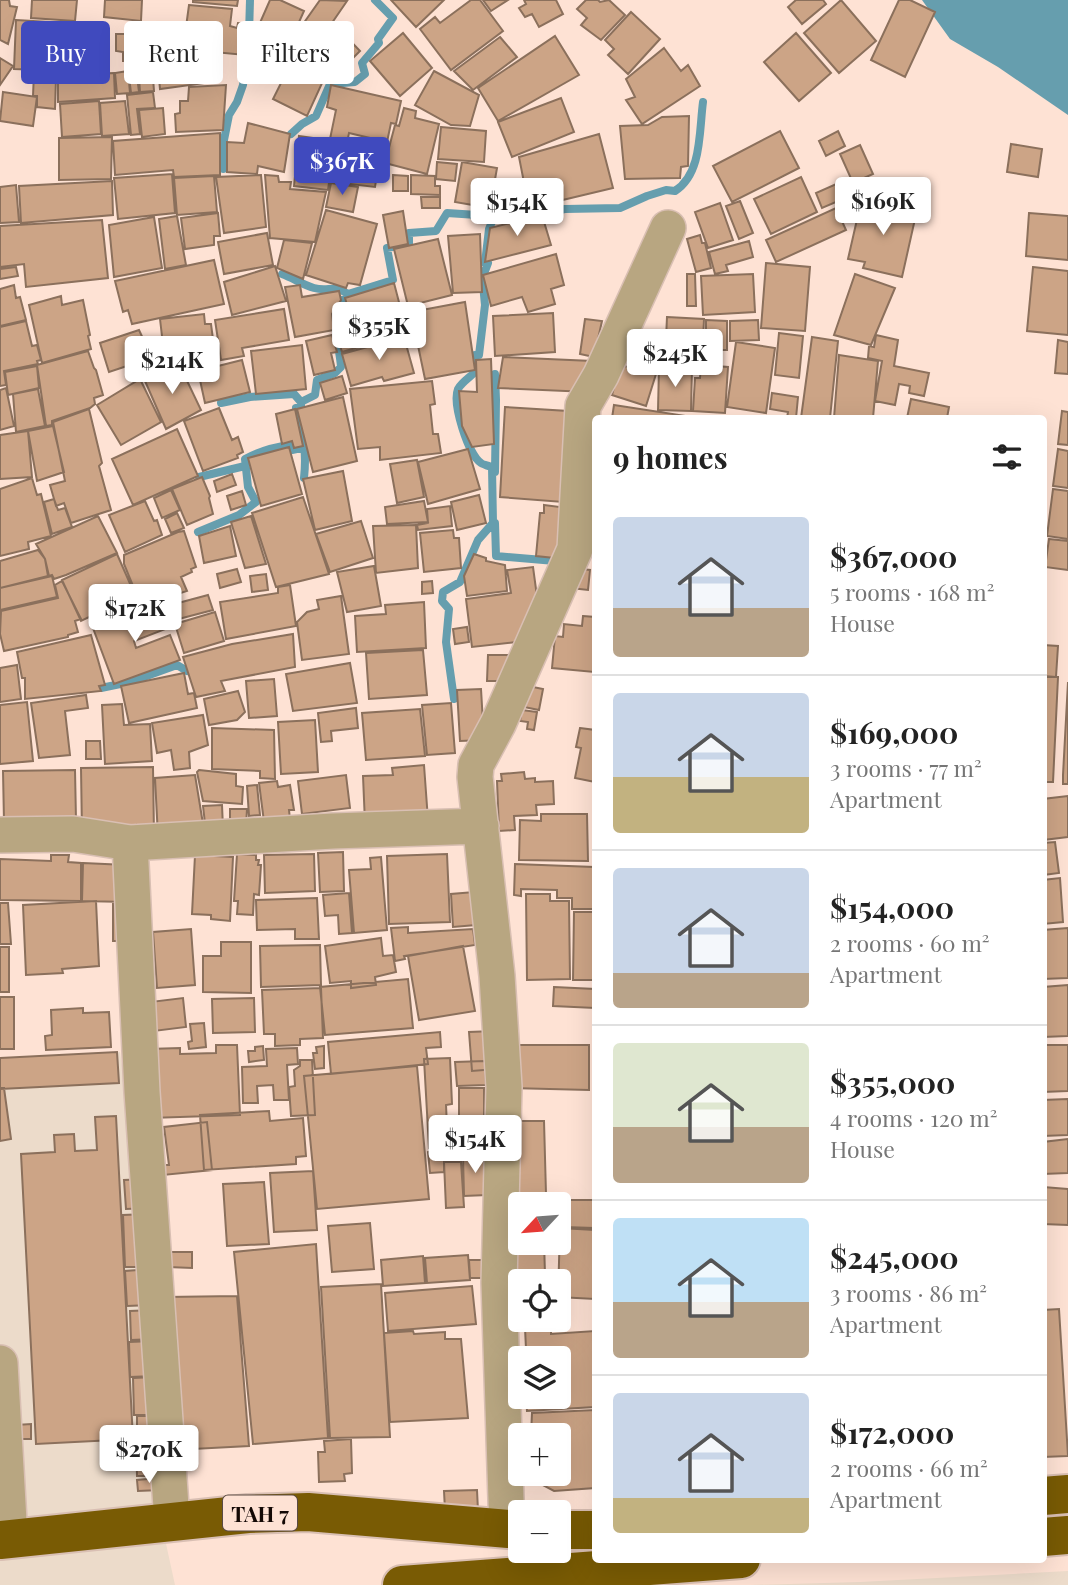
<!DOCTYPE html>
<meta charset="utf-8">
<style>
body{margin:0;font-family:"Playfair Display",serif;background:#f6f6f6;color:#222;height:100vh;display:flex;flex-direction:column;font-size:26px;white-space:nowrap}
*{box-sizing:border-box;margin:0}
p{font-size:23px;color:#767676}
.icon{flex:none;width:38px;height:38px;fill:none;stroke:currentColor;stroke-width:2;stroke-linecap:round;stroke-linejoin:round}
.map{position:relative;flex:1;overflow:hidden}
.details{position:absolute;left:592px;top:415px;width:455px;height:1148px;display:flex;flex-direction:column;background:#fff;border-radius:7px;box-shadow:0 7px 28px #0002}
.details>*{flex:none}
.hud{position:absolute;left:21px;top:21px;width:466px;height:63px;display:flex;gap:14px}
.needle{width:46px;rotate:244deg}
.buttons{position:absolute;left:508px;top:1192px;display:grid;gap:14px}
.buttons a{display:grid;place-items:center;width:63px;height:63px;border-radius:7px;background:#fff;box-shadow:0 7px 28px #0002;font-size:35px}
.price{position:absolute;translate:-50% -60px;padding:0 16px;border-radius:7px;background:#fff;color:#222;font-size:23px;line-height:46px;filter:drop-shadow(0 2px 4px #0008)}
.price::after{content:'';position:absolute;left:50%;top:42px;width:21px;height:16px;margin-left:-10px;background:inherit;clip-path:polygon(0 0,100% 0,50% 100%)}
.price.current{background:#404abe;color:#fff}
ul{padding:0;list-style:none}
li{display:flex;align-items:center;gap:21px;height:175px;padding:0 21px}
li+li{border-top:2px solid #e0e0e0}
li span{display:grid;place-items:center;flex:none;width:196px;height:140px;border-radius:7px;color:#555}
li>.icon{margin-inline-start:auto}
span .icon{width:84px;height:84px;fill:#fffc;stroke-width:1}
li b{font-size:30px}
h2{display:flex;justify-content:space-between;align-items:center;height:84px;padding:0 21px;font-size:30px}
.chip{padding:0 24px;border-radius:7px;background:#fff;box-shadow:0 7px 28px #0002;font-size:24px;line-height:63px}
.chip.current{background:#404abe;color:#fff}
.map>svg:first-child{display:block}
</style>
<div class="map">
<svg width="1068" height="1585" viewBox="0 0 1068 1585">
<rect width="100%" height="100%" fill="#fee2d4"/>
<path fill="#ecdbca" d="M120 1052 137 1169 163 1530 175 1585H0V1062Z
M1068 1571V1585H750L860 1582Z"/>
<path fill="#669eae" d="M922 0H1068V115L998 67 950 39Z"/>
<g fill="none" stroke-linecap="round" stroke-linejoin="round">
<path stroke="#669eae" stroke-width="8" d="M291 134 302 124 316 116 330 84 355 82 365 74 362 63 379 43 378 39 393 18 375 0
M223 169 224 140 229 115 237 102 243 85 249 34 250 0
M282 274C293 278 303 285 314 288 329 292 334 284 348 294
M495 374 496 400 495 472
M301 402V407L296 408C303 434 307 451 304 478
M221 403 250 397 294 394 301 402 315 395 317 380 335 373 341 367C339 340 327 317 348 294L393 280 387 248 409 244V233L436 231 447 213 477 215 523 209 548 212 565 209 620 208 647 196 666 190 675 191C702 174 699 132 703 102
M199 477 245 466
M495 523 496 556 555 561
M198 532 239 515 256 502 248 487 245 459C260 451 274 447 290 445L292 450 306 447
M101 688 130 682 177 665 187 671
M454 699 446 642 449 609 442 601 443 592 460 582 478 540 493 523 492 467C491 467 482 464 481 463 468 454 452 404 458 389 461 383 470 377 474 373L475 355H479L485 305 482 274 485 271 488 263H485L489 229 496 212"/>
</g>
<path fill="#cca486" stroke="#8b705c" stroke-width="2" d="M0 0H9L10 6 17 7 8 44 0 40Z
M32 0H77L75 21 31 18Z
M105 0H142L141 21 104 17Z
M193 0H238L237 6 193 2Z
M270 0H280L304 11 291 40 259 25Z
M320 0 347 1 303 65 284 51Z
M391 0H444L416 27Z
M471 0H480L503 31 451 70 420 29 435 17 440 23Z
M483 0H508L491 11Z
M524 0H556L563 14 539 27 532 14 525 17 519 8 526 4Z
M586 0H598L600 2 609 0 625 15 601 40 581 25 587 18 577 9Z
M796 0H823L826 4 802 24 788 7Z
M841 0 876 41 839 73 804 33Z
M899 0H910L935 12 905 77 871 60Z
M189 5 232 9 230 26 237 28 238 23 248 24 245 55 183 49Z
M631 12 660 39 628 74 608 55 614 49 605 40Z
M16 20 83 24 82 33 104 35 102 72 14 69Z
M339 29 360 51 349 62 328 39Z
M403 33 432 68 400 96 370 61Z
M796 33 831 73 799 101 764 62Z
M116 34H137V61H123V52L116 51Z
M555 36 579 75 498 121 478 88Z
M500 37 517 57 473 90 454 71Z
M664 48 681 71 688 65 700 86 642 124 626 100 635 97 626 79Z
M177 54 178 58 204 55 205 83 160 89 157 56Z
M0 58 13 66 0 85Z
M290 65 323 81 307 116 273 99Z
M128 71 130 93 117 94 115 73Z
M434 71 479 95 470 126 451 125 415 105Z
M34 73H45V78H56L55 109 37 107V96H33Z
M114 73 115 98 58 102V75Z
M129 76H137L139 92 131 93Z
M139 78H153L154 91 140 92Z
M226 85 223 130 176 132 175 114 180 113V101H188L189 87Z
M331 85 401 101 396 124 391 123 387 142 349 133 347 143 330 139 336 110 327 107Z
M3 92 37 97 33 126 0 121Z
M153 92 155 108 137 109 140 134 131 135 127 95Z
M561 98 574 132 512 157 498 122Z
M99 101 101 134 62 137 60 104Z
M125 101 129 134 102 136 100 103Z
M163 108 165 134 142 137 139 110Z
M404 108 416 111 415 118 439 124 427 174 385 163 395 125 399 126Z
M689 116 688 166 681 167 680 178 625 179 620 126 648 125 662 117Z
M248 123 290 134 284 172 258 166 257 174 227 172V142L244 143Z
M441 127 486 131 484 162 438 159Z
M780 131 799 168 732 202 713 166Z
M838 131 845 146 826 156 819 141Z
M220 133V175L174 177 173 170 115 175 113 141Z
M599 134 613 188 529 208 519 157Z
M299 136 335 141 328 190 294 186Z
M112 137 111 179 59 180V138Z
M1011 144 1042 149 1038 177 1007 172Z
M860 145 873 174 853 183 840 154Z
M337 149 380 156 375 187 332 182Z
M437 162 457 164 455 181 436 179Z
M462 162 497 168 490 208 455 202Z
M172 174 175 213 118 219 114 178Z
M261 175 266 227 224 233 216 177Z
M265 175 278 176 279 182H291L290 189 326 192 315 242 270 238Z
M393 175 408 176V191H393Z
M411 175 435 176V186H440V195L411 194Z
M214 176 217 212 177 215 174 178Z
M801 177 817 212 771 234 754 199Z
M112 181 113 215 21 223 19 186Z
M843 181 850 196 822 208 816 193Z
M331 183 358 187 353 212 326 207Z
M16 185 19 222 0 223V187Z
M421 197H440V208H422Z
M877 200 917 210 902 277 863 268 865 262 848 259 861 202 875 205Z
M740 201 753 233 739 239 726 206Z
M720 203 733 240 708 248 695 212Z
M836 208 846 230 776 262 766 240Z
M326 210 377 224 360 285 348 283 346 288 306 275Z
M403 211 408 244 389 248 383 215Z
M218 213 220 236H214V245L185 249 181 218Z
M1029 213 1068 216V260L1026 256Z
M542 215 551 245 485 262 490 228Z
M177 216 186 265 165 269 159 219Z
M154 217 162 268 114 277 109 225Z
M102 220 108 278 26 287 24 264 0 267V226Z
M267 233 273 265 224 274 218 242Z
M480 234 482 292 453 293 448 236Z
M700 235 702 243H705L711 268 696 272 687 239Z
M438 239 452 295 408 306 394 249Z
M284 240 312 243 303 279 277 268Z
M749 241 753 257 726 265 728 271 715 274 709 252Z
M556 254 564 285 551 289 555 304 528 312 522 297 491 306 483 275Z
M214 260 224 304 132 324 128 310 123 312 115 281Z
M766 263 810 267 805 331 761 328Z
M275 266 286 301 232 315 224 282Z
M16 267 18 276 0 279V269Z
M1033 267 1068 271V335L1027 331Z
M687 274H695L696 306H687Z
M753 274 755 312 703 315 701 276Z
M855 274 895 288 871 345 834 335Z
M394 283 407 333 342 352 335 330 342 328 337 311 348 308 345 298Z
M14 285 16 298 20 297 26 320 0 326V289Z
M300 285 302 297 339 291 341 300 332 314 334 330 295 337 285 287Z
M61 296 62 305 83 300 90 335 88 336 91 349 42 363 29 305Z
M465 302 475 370 425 379 411 312Z
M284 309 289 340 242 348 244 356 221 360 215 320Z
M553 313 555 352 495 356 493 316Z
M204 314 205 324H211L216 362 184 365 183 360 165 362 160 319Z
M667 317 704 319 702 363 665 361Z
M585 319 602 321 594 357 580 354Z
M706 320 727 321V350H706Z
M758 320 759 340 730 341V321Z
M26 321 32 346 37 345 41 360 37 361 38 364 4 371 6 385 0 386V327Z
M139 330 145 343 152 341 157 356 109 372 100 343Z
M779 333 803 336 799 378 775 375Z
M332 335 337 352 331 353 335 370 314 375 306 341Z
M876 335 898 340 894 366 929 373 924 396 909 393 910 386 899 384 895 405 875 401 882 361 868 358 869 346 874 347Z
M404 337 414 373 384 381 382 377 351 386 342 354Z
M812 337 838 341 830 418H801Z
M1058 340 1068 342V374L1055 373Z
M736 342 775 348 766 413 727 407Z
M302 345 306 389 256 394 251 351Z
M88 351 94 368 96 370 103 395 94 398 95 404 90 408 52 421V425L46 426 37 365Z
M839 355 878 361 873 418H834Z
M503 357 592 361 588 392 498 388Z
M491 359 494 444 472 447 462 426 459 391 477 392 476 360Z
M242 360 250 392 205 403 198 371Z
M179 364 201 410 166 429 145 381 161 370Z
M620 365 656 374 646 406 612 395Z
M701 365 728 367 725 413 693 411 695 378H700Z
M37 366 39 388 8 395 5 372Z
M659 367 692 368 691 411 658 410Z
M342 376 347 393 325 400 320 383Z
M140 379 161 422 121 445 97 405Z
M432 381 435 404 430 405 433 434H438L441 453 380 460V447L358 449 350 389Z
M6 388 14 426 0 430V390Z
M38 389 45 426 16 432 13 394Z
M772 393 798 397 796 418H787L788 412 770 409Z
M343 397 357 461 313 472 297 409Z
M911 399 949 407 947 418H907Z
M614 405 686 416V418H612Z
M505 407 568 411 563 502 500 497Z
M219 408 232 440 238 437 243 452 237 455 238 458 203 471 184 421Z
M89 409 102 463 99 466 111 510 71 523 64 503 56 506 50 485 65 481 53 422Z
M295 409 303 446 294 448 292 441 282 444 276 414Z
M1062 411 1068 412V445L1058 444Z
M53 426 64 472 37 481 28 431Z
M177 429 198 476 133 505 112 459Z
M28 431 32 477 0 479V435Z
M289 447 302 494 261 506 248 458Z
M468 449 480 489 428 504 418 462Z
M1058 449 1068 451V488L1053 486Z
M417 460 424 497 397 503 390 464Z
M343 471 352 521 315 530 303 479Z
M232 474 236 485 217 492 214 481Z
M202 477 210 496 209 498 213 514 187 525 172 489Z
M32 478 37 495 41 494 51 536 28 542 29 549 0 556V489Z
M1053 489 1068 491V539L1047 536Z
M171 490 180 510 162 518 154 498Z
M242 491 246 505 231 510 227 496Z
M479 495 486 523 457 530 451 502Z
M303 497 329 574 276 587 252 513Z
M54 499 58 510 65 508 72 527 52 534 44 502Z
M145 501 154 521 157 520 162 535 125 552 109 515Z
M424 501 428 522 387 524 385 507Z
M544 505 568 508 564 559 536 556 540 513H544Z
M450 506 452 526 418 530 417 525 428 523 427 509Z
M177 513 184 528 171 533 165 519Z
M98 516 117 553 66 575 54 579 52 575 49 576 45 559 36 544Z
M251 516 266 564 245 568 231 522Z
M361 521 373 558 330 572 316 534Z
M416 525 418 568 376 573 373 526Z
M230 526 236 556 204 563 199 536Z
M453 530 454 538H459L461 568 424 572 420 533Z
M184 531 196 567 191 569 192 572 181 577 187 591 144 605 143 602 140 603 124 564V555L178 532Z
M1049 539 1068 541V570L1045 567Z
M38 550 45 559 48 576 0 588V561Z
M117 554 135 595 81 621 62 580Z
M474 554 486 558V561L505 565 507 591 467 596 464 576Z
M374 566 381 606 347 612 337 572Z
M533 567 541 626 525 641 472 647 466 599 511 593 507 570Z
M572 568 590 570 588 590 571 588Z
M237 569 241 582 220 588 217 574Z
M266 574 268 590 252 592 250 576Z
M52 576 57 597 0 610V588Z
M62 581 81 619 75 621 78 632 68 635V637L4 651 0 634 1 611 58 598 55 585Z
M432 581 433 593 422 594V582Z
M290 585 296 626 226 639 220 602 278 593V587Z
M208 595 213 610 171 621 167 606Z
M341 596 349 654 302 660 297 622 307 612 319 609 317 600Z
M424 602 426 648 357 652 355 616 386 614 385 605Z
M159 603 168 628 134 641 136 648 170 635 180 660 114 684 93 628Z
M215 612 224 641 184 653 175 624Z
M583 616 595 617 594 672 552 668 555 636 563 637 564 624 582 626Z
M467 627 469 642 455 644 453 629Z
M293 634 295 667 221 681 225 691 196 697 183 657 232 644Z
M91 635 105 685 99 686 101 691 25 699V678H22L17 652Z
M1043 645 1058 646 1056 677 1043 676Z
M423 650 427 695 369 699 366 653Z
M488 655H514L513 681H487Z
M350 663 357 703 293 711 286 674Z
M17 665 21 699 0 702V668Z
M184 673 188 694 194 693 197 708 129 723 121 686Z
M1043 677H1058L1053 782H1043Z
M274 679 277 716 249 718 246 681Z
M1068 682V784H1063V775Z
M528 686 543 689 539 710 524 707Z
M481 689 484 740 460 741 457 690Z
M238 691 245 712 237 720 209 725 204 699Z
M86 695 88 708 65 711 70 755 39 758 31 703Z
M27 702 33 761 0 764V705Z
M451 703 455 753 427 755 422 705Z
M122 704 124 725 150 724 152 761 105 764 102 705Z
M356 708 358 728 331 731 332 741 321 742 318 713Z
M420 709 425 756 366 760 362 713Z
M522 710 537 712 534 730 527 729 528 722 520 721Z
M203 715 208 745 189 752 190 768 174 770 171 750 157 753 152 723Z
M315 720 318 772 281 774 278 722Z
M212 728 274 730 275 779 260 778V771L212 769Z
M580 728 595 730V782L575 778 581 748 576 747Z
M86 741H100L101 759H86Z
M424 765 428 820 365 823 363 776 393 775 392 768Z
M153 767 154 835H136V825L82 833 81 768Z
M75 770 76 820 4 821 3 771Z
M199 770 236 774V786L243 787 242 804 203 801 197 772Z
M524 772 525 779 535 778V782L553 781 554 804 536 805 537 815 514 816 515 830 499 831 497 781H502L501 774Z
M195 775 204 830 158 837 155 778Z
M346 775 350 808 302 814 298 781Z
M277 781 278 787 290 785 294 810H289L290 819 264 822 259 783Z
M257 785 260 815 249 816 247 786Z
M1068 796V837L1043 840V799Z
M222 805 223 828 206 832 203 806Z
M230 809H247L246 826H230Z
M541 814H587L588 861 519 860 520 820 541 821Z
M1055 842 1059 873 1043 875V843Z
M343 852 344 891 320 892 318 853Z
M237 854 256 855V860H259L258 865H261L259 895 254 894 253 915 237 914 238 901H234Z
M314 854 315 891 265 893 264 855Z
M447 854 450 922 389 924 387 856Z
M51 855H69L68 862 81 863V901L0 900V859L51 861Z
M195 855 233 857 230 921 211 919V915L192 914Z
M381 857 387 930 354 933 349 870 371 869 370 858Z
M83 863 126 865 127 902 82 901Z
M515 864 594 867 593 909H572V898H557V890L521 889V896L514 895Z
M1060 878 1063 922 1043 924V880Z
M474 892 476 925 453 927 451 894Z
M349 893 352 933 339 934 338 915 325 916 323 895Z
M526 894H550V901H569L570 979 527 980Z
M317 898 319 939H295V929L257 930 256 900Z
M96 901 99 966 62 969 63 973 26 975 23 905Z
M0 903H8L11 944H0Z
M113 904H127V941H113Z
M574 912H595V980H573Z
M408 927V933L473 929 475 945 404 956 405 959 395 961 391 928Z
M1068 928V978L1043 979V930Z
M191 929 195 985 157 988 153 932Z
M381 938 383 956 393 955 396 972 375 977 376 985 351 988V981L330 983 325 946Z
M221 942H251V993L203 992V956H221Z
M320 945 321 985 261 987 260 946Z
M463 946 475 1011 419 1020 408 956Z
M0 947H9V992H0Z
M408 979 413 1028 325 1035 320 987Z
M1068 985V1036L1043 1037V987Z
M554 987 595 989V1008L553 1006Z
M321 988 323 1038 300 1039V1045L275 1046V1034H264L262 990Z
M0 997H14V1049H0Z
M183 998 186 1027 146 1032 142 1003Z
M254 998 255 1032 213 1033 212 999Z
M83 1008V1013L109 1012 111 1047 46 1050 45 1036 52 1035 51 1010Z
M204 1023 206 1047 189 1049 188 1042 192 1041 190 1024Z
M494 1031 496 1069 472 1071 469 1032Z
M440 1032 441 1047 426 1048 428 1064 331 1074 328 1042Z
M216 1045H237L240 1115 150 1118 148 1049 180 1048V1054L216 1053Z
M516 1045H589V1090L510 1088Z
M1043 1045H1068V1091L1043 1092Z
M263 1046 264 1060 249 1062 248 1051H255V1047Z
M324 1046V1068L315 1069 313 1053H317L316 1047Z
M297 1048 298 1064 287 1065 289 1100H274L273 1085 257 1086 258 1103H243L242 1067 267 1066 266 1049Z
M117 1052 119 1083 0 1089V1058Z
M450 1058 452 1104 446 1105 448 1147 429 1148 424 1059Z
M300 1060H312L315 1115 291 1116 289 1087 295 1086 294 1070 300 1066Z
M485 1061 486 1085 457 1086 455 1062Z
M417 1066 429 1199 317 1209 304 1076Z
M0 1088H4L11 1139 0 1141Z
M459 1088H484V1128H459Z
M1068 1099V1135L1043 1136V1100Z
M269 1111 270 1121 303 1118 306 1156 296 1157V1164L204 1170 200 1115Z
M116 1116 133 1439 36 1444 21 1154 55 1152 54 1135 74 1134 75 1151 97 1150 95 1117Z
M509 1121H544L546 1194 511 1195Z
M207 1122 212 1170 163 1175 162 1165H169L164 1127Z
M462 1130H486V1153L463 1154Z
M1068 1139V1173L1043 1174V1142Z
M460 1144 461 1160H450L449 1145Z
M444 1150V1172L430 1173 428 1152Z
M485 1154 487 1195 464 1196 463 1156Z
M444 1162H461L464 1207 446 1208Z
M313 1171 317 1230 274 1232 270 1173Z
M148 1179 149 1208 126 1209 124 1180Z
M264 1182 269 1244 227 1246 223 1184Z
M1043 1187 1068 1189V1225L1043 1224Z
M515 1196 542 1197V1204H520V1228H515Z
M563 1200H595V1228L563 1227Z
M147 1214 151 1267H125L123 1215Z
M370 1223 374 1269 332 1272 328 1226Z
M560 1228 595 1230V1299L558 1297Z
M512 1231H520V1242H544L545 1274H541V1279L514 1280Z
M316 1244 328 1438 253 1444 234 1252Z
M168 1252H192V1268L168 1267Z
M468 1255 470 1280 427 1283 425 1258Z
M423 1256 425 1283 383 1286 381 1260Z
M469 1260H484V1278H470Z
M151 1269V1305L127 1306 125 1271Z
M381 1284 390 1437 330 1438 321 1287Z
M472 1286 476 1324 388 1331 385 1293Z
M237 1296 249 1446 174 1450 166 1297Z
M510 1299H520V1320H531V1325L510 1326Z
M1059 1309 1068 1456 1043 1457V1310Z
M153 1310 154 1339 131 1340 130 1311Z
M551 1326V1334L595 1331V1407L527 1411 526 1396H558V1358H524L523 1349H526L525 1328Z
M413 1331 414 1334 445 1332V1339H461L468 1418 390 1422 384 1333Z
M153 1341 154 1376 130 1377 129 1342Z
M154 1377 156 1415H134L133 1378Z
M595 1410V1488L554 1491 539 1483 534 1474H558V1435H531L532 1413Z
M137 1416H157V1433H137Z
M31 1424V1439H16V1425Z
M156 1436 159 1476H137L136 1437Z
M351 1439 352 1473 344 1474 345 1481 319 1482 318 1452H325L324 1441Z
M159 1478 160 1490 138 1491 137 1480Z
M477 1490 478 1511 445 1510 444 1491Z"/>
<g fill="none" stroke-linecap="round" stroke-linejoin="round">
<defs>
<path id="minor" d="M0 835 73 834 130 843 333 831 481 826
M130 843 142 1092 172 1521
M0 1363 10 1539
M507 1530 499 1283 504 1087 497 976 475 777 476 765 498 724 575 549 583 406 601 375 668 228"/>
<path id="highway" d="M1043 1496 1068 1494
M558 1530H595
M1043 1537 1068 1535
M0 1540 248 1514 308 1512 520 1530
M402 1585 741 1559"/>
</defs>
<use href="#minor" stroke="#d9bfb3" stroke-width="38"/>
<use href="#highway" stroke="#d9bfb3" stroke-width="42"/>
<use href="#minor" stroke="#b8a681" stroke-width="35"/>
<use href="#highway" stroke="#795b04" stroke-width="38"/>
</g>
<g text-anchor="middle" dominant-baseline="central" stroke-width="5" stroke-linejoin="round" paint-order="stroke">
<rect fill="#fee2d4" stroke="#5a4a43" stroke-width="2" x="223" y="1495.5" width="74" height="35" rx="5"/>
<g font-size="21" font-weight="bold" fill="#140905">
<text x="260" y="1513">TAH 7</text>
</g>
</g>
</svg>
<div class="buttons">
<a><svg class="needle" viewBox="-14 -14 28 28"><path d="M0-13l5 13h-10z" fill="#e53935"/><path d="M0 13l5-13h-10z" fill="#767676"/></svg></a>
<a><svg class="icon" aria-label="locate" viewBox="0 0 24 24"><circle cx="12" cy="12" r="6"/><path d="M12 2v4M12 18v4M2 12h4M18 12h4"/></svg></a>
<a><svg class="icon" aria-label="layers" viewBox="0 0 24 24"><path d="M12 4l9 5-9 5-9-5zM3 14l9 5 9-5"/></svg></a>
<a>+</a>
<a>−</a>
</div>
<b class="price current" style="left:342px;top:197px">$367K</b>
<b class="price" style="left:883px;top:237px">$169K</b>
<b class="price" style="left:517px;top:238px">$154K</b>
<b class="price" style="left:379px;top:362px">$355K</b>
<b class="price" style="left:675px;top:389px">$245K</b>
<b class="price" style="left:172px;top:396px">$214K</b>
<b class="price" style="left:135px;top:644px">$172K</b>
<b class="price" style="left:475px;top:1175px">$154K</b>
<b class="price" style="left:149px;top:1485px">$270K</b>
<div class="hud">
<a class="chip current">Buy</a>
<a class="chip">Rent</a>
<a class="chip">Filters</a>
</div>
<section class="details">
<h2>9 homes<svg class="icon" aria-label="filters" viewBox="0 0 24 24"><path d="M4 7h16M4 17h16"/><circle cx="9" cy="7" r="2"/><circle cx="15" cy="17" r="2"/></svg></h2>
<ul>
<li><span style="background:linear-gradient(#c9d6e8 65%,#b9a48a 0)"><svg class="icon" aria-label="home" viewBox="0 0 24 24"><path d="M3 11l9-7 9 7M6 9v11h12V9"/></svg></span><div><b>$367,000</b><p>5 rooms · 168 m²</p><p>House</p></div></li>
<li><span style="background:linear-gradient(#c9d6e8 60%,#c2b280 0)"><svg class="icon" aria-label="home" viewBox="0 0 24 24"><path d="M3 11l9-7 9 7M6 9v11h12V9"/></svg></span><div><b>$169,000</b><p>3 rooms · 77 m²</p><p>Apartment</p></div></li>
<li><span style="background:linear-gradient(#c9d6e8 75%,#b9a48a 0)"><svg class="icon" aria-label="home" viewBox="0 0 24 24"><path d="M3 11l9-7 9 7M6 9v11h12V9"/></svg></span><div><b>$154,000</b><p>2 rooms · 60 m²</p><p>Apartment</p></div></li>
<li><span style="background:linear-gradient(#dfe7d0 60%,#b9a48a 0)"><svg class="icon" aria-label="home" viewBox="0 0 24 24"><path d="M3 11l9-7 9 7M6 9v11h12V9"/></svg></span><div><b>$355,000</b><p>4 rooms · 120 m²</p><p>House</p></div></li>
<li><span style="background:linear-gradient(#bfe0f5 60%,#b9a48a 0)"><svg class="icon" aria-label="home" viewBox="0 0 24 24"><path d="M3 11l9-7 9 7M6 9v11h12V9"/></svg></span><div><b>$245,000</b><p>3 rooms · 86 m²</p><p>Apartment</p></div></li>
<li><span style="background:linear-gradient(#c9d6e8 75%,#c2b280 0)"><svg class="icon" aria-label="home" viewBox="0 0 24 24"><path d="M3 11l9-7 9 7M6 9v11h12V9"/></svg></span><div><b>$172,000</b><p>2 rooms · 66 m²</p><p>Apartment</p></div></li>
</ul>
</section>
</div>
